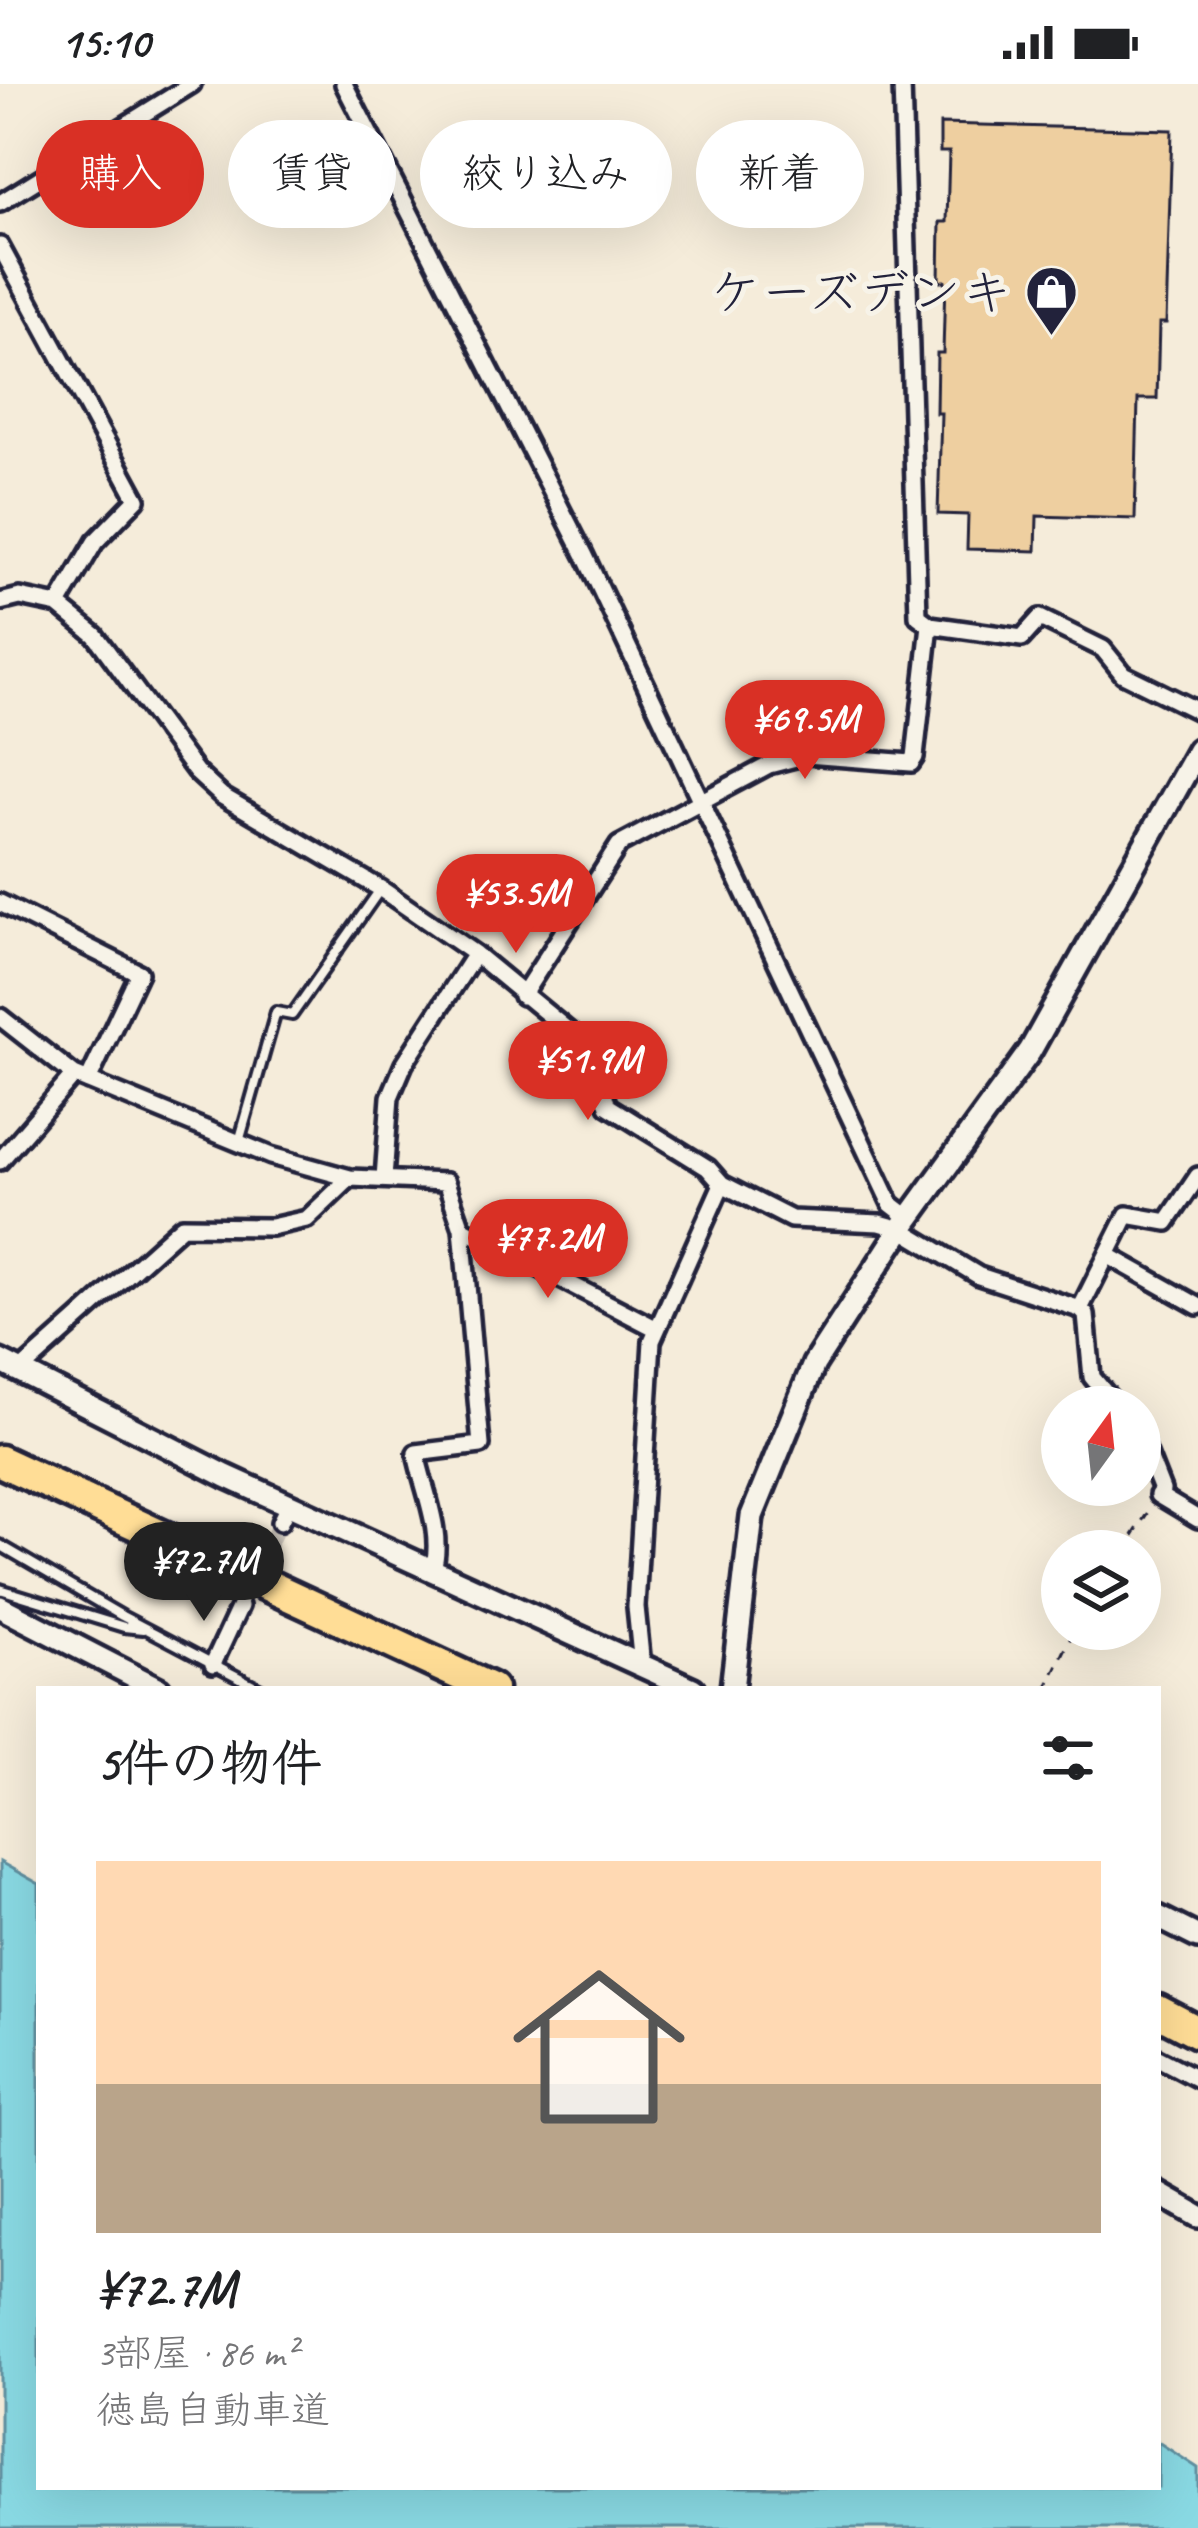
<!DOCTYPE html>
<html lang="ja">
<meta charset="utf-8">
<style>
body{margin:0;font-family:Caveat,"Klee One",sans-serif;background:#f2f2f2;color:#202124;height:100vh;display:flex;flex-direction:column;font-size:45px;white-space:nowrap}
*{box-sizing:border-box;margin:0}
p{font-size:39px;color:#757577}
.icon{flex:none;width:66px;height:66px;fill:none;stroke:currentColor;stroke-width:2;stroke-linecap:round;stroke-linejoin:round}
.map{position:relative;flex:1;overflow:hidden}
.details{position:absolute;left:36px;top:1602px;width:1125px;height:804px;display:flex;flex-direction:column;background:#fff;border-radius:0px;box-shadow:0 12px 48px #0002}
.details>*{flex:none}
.guide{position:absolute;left:36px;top:36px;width:1128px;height:108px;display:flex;gap:24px}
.needle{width:78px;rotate:15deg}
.buttons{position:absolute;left:1041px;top:1302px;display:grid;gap:24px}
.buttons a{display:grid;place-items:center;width:120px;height:120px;border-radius:50%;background:#fff;box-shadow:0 12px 48px #0002;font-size:60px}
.price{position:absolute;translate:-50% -102px;padding:0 27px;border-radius:42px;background:#d93025;color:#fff;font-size:39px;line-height:78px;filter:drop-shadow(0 3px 6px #0008)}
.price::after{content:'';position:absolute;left:50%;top:72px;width:36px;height:27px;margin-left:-18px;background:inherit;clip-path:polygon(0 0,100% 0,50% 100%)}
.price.on{background:#222;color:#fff}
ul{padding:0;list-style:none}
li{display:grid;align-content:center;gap:24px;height:636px;padding:0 60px}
li span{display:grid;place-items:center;height:372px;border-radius:0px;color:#555}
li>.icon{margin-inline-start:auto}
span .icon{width:216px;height:216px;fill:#fffc;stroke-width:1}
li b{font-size:51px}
h2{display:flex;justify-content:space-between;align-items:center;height:144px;padding:0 60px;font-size:51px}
.tag{padding:0 42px;border-radius:54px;background:#fff;box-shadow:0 12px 48px #0002;font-size:42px;line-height:108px}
.tag.on{background:#d93025;color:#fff}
.status{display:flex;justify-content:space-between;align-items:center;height:84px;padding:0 60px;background:#fff;direction:ltr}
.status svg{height:33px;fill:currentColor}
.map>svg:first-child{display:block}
</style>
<div class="status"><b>15:10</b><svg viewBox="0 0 49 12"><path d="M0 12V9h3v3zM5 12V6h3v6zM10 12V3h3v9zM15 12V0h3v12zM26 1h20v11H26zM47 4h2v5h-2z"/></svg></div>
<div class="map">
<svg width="1198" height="2444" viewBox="0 0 1198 2444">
<rect width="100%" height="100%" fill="#f5ecda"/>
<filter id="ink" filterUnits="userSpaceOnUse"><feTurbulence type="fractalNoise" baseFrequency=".00833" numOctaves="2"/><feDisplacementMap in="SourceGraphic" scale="24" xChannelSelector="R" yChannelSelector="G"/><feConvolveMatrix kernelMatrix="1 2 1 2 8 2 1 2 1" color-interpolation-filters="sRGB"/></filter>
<g filter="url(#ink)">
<path fill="#89d9e3" stroke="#6090a0" stroke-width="3" d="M0 1778 39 1800V2403H1158V2358L1198 2384V2444H0Z"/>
<path fill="#eecfa0" stroke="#22223b" stroke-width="3" d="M940 40 1172 46 1166 239H1159L1157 315H1138L1135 435 1037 432 1036 467 967 465 968 431 938 430 941 329H936L937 269H943L945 197H939L940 138H947L949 68H940Z"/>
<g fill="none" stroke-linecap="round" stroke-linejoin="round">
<path stroke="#cbc4ba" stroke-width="15" stroke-dasharray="15 8" stroke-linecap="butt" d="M240 1522 280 1438"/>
<defs>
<path id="service" d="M239 1058 276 928 292 931 379 807
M0 1461 122 1532 261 1605
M0 1505 124 1543 143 1545"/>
<path id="minor" d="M344 0 585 472 891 1120 909 1134
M902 0 918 532 930 541 1022 554 1040 534 1103 565 1123 590 1198 627
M0 119 192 0
M0 162 137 415 95 458 58 521
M0 518 20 513 58 521 95 551 196 688 222 712 381 805 475 870 588 963 608 1022 708 1084 722 1100 791 1135 880 1139 901 1145 979 1192 1080 1225 1086 1231 1092 1293 1117 1323
M0 819 139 889 88 997
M522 912 619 761 769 681 807 671 911 679 915 673 930 541
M0 933 74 991 271 1072 350 1094 446 1098 462 1144 481 1361 416 1369C423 1406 444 1448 433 1485
M0 1077 74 991
M384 1094 390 1013 404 980 475 870
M462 1144 657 1245
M1109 1172 1198 1222
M1080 1225 1127 1131 1167 1138 1198 1092
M20 1287 182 1142 271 1143 307 1135 350 1094
M1140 1350 1162 1406 1158 1411 1198 1435
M280 1438 289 1420
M213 1580 240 1522
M642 1582 636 1523 652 1257 722 1100
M1158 1974 1198 1995"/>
<path id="tertiary" d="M0 1277 226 1392 693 1605
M732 1605 752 1432 814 1280 901 1145 1030 967 1198 666
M1158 1833 1198 1853"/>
<path id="secondary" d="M0 1523 159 1605
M1158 2109 1198 2132"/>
<path id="motorway" d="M0 1377 491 1605
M1158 1927 1198 1948"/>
</defs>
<use href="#service" stroke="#22223b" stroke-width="16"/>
<use href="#minor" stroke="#22223b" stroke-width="24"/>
<use href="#tertiary" stroke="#22223b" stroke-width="30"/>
<use href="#secondary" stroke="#22223b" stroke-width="30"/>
<use href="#motorway" stroke="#22223b" stroke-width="39"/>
<path stroke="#22223b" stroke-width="3" stroke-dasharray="9 9" stroke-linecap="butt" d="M1123 1467 1148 1428
M1046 1605 1075 1545"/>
<use href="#service" stroke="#f7f3e8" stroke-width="8"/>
<use href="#minor" stroke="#f7f3e8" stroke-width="15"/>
<use href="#tertiary" stroke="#f7f3e8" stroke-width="21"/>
<use href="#secondary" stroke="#f7f3e8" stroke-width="21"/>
<use href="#motorway" stroke="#ffdd96" stroke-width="30"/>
</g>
</g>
<defs>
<symbol id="shop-pin" viewBox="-11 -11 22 30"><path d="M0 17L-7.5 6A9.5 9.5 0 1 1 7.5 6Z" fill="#22223b" stroke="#f7f3e8"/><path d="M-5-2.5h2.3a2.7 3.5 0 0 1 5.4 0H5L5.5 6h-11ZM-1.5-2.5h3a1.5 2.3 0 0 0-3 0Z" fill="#fff"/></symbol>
</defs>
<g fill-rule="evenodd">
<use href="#shop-pin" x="1022" y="178" width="59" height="81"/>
</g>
<g text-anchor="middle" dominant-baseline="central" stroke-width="10" stroke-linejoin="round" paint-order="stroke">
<g font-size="51" fill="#22223b" stroke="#f7f3e8" text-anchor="end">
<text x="1012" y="208">ケーズデンキ</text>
</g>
</g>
</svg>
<div class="buttons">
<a><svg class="needle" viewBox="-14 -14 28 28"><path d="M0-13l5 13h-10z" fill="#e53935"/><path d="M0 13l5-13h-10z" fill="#757577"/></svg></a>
<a><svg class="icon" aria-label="layers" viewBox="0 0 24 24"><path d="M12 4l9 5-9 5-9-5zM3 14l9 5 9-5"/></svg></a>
</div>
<b class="price" style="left:805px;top:698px">¥69.5M</b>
<b class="price" style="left:516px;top:872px">¥53.5M</b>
<b class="price" style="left:588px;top:1039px">¥51.9M</b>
<b class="price" style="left:548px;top:1217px">¥77.2M</b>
<b class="price on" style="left:204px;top:1540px">¥72.7M</b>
<div class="guide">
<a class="tag on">購入</a>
<a class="tag">賃貸</a>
<a class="tag">絞り込み</a>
<a class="tag">新着</a>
</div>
<section class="details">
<h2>5件の物件<svg class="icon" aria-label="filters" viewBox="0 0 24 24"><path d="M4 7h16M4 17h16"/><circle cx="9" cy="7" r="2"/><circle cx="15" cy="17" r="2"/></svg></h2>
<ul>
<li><span style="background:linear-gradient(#ffd9b3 60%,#b9a48a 0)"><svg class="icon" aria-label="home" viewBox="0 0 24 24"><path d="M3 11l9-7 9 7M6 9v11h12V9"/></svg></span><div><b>¥72.7M</b><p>3部屋 · 86 m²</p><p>徳島自動車道</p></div></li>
</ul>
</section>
</div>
